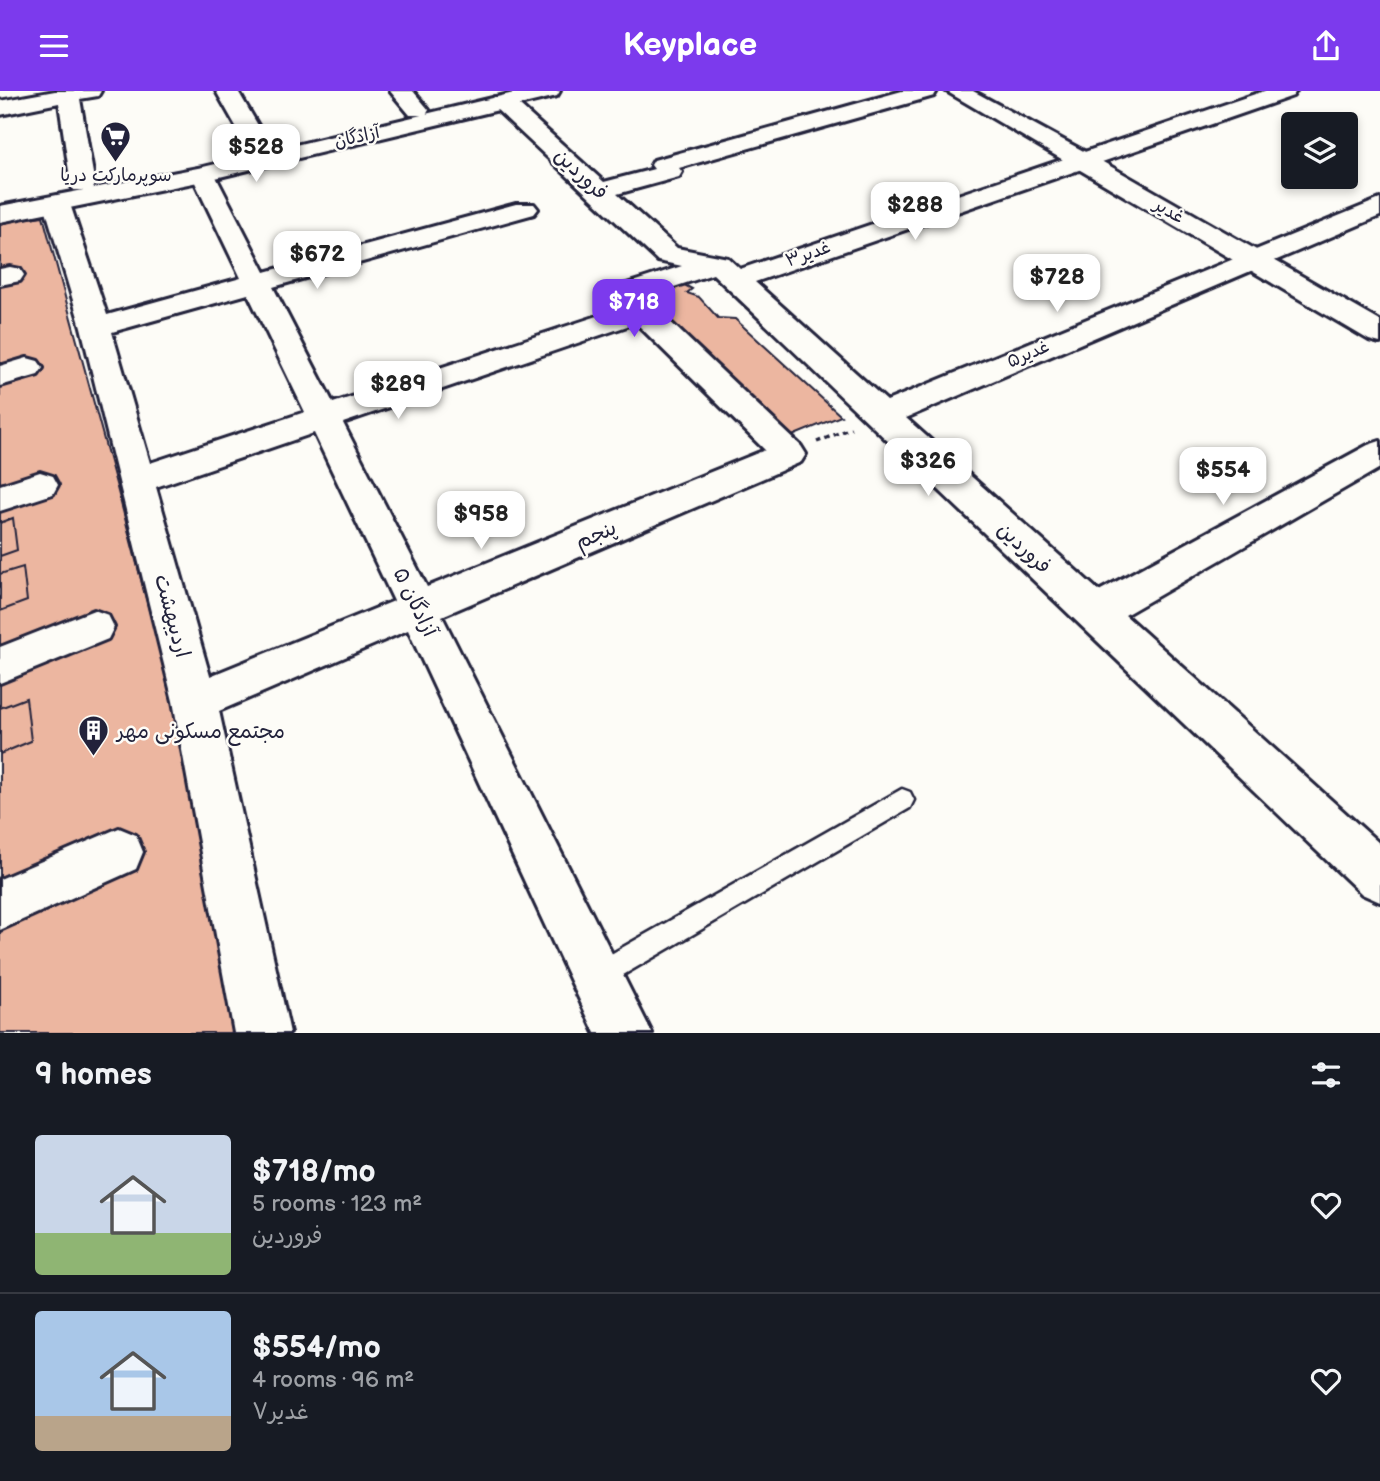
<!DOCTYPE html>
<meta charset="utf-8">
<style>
body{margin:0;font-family:"Balsamiq Sans","Playpen Sans Arabic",sans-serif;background:#20242c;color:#f1f3f6;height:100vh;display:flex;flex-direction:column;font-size:26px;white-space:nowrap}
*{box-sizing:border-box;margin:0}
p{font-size:23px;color:#9ea1a6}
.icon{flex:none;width:38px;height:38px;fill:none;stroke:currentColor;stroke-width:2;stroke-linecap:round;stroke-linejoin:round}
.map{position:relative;height:942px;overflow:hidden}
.drawer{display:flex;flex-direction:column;background:#171b24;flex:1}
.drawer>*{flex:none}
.tools{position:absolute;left:1281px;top:21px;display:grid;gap:14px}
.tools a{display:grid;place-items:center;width:77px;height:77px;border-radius:7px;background:#171b24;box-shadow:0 4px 10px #0003;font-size:35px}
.price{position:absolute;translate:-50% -60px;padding:0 16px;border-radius:14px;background:#fff;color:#222;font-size:23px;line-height:46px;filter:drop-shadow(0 2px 4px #0008)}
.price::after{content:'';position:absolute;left:50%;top:42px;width:21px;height:16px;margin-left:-10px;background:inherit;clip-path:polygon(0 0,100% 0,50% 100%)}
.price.selected{background:#7c3aed;color:#fff}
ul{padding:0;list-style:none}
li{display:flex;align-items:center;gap:21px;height:175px;padding:0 35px}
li+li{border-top:2px solid #363941}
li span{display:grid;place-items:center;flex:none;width:196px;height:140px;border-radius:7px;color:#555}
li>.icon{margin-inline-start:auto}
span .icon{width:84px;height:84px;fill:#fffc;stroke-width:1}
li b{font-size:30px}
h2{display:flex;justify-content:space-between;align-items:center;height:84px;padding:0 35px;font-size:30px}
header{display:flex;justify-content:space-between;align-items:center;height:91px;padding:0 35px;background:#7c3aed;color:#fff;font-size:32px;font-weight:700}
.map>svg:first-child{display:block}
</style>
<header><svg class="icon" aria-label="menu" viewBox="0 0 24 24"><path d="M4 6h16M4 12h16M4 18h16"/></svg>Keyplace<svg class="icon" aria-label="share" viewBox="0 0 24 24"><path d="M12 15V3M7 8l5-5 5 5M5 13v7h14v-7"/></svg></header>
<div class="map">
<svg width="1380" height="942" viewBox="0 0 1380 942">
<rect width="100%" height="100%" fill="#fdfcf7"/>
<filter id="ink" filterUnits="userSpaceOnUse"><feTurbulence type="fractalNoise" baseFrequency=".0143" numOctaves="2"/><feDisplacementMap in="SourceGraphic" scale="14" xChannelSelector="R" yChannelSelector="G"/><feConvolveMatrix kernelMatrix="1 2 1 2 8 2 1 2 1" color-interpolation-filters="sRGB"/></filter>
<g filter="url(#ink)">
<path fill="#ecb6a0" stroke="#22223b" stroke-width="2" d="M43 125 116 393 260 942H0V131Z
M677 190 692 198 687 202 699 206 718 227 735 228 841 325 780 350 631 204Z
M13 427 17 459 0 465V432Z
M23 476 27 510 0 520V483Z
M26 607 31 650 0 663V617Z"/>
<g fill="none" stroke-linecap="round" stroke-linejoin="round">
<defs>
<path id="service" d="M902 698 910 701 914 709 910 717 606 894 597 898 588 894 584 885 588 876Z"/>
<path id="minor" d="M55 0H101L98 5 80 8 95 94 92 99H74L71 94 59 12 0 24V10Z
M216 0H238L270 55 266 60H250Z
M390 0H413L429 19 426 24H410Z
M902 0H937L934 5 679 77 682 81 679 86 617 103 677 157 728 167 740 178 1264 0H1296L1293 5 755 191 887 310 1380 108V125L906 327 1099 500 1368 354 1380 350V377L1125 524 1380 753V811L1362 803 713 183 644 206 801 355 806 363 801 371 442 525 652 942H595L408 539 219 620 290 942H234L173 610 81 236 44 113 48 108H66L70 113 107 224 241 187 191 83 194 78H212L265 181 516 113H534L538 118 534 123 273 196 333 312 622 217 610 203 614 197 682 175 658 170 494 16 491 11 494 6H510L604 91 654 78 651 74 654 69ZM248 203 305 321 150 372 112 241ZM636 232 765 359 427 496 343 332ZM314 342 394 510 210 585 156 396Z
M10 176 20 178 24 184 20 190 0 194V178Z
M27 267 38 270 43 277 38 284 0 295V275Z
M40 381 53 385 58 394 53 403 0 420V394Z
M94 519 108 524 114 536 108 548 0 592V556Z
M119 737 136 744 143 761 136 778 0 839V788Z"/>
<path id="tertiary" d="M946 0H973L1089 63 1380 230V252L1369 249Z"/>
<path id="secondary" d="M522 0H560L557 5 203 90 0 131V115L203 76Z"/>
</defs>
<use href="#service" stroke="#22223b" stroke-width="5"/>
<use href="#minor" stroke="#22223b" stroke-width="6"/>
<use href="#tertiary" stroke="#22223b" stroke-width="6"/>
<use href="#secondary" stroke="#22223b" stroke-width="6"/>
<path stroke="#22223b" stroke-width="3.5" stroke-dasharray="4.5 4.5" stroke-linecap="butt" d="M817 351 851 337"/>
<use href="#service" fill="#fdfcf7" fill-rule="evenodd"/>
<use href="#minor" fill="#fdfcf7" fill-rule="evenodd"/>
<use href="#tertiary" fill="#fdfcf7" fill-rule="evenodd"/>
<use href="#secondary" fill="#fdfcf7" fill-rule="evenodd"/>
</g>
</g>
<defs>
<symbol id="supermarket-pin" viewBox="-11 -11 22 30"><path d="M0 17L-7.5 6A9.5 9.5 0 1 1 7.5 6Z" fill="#22223b" stroke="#fdfcf7"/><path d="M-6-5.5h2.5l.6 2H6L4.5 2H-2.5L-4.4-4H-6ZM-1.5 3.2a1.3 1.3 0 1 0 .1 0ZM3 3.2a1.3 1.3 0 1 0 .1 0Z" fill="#fff"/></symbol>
<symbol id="building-pin" viewBox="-11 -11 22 30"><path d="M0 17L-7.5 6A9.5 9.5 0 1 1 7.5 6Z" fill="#22223b" stroke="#fdfcf7"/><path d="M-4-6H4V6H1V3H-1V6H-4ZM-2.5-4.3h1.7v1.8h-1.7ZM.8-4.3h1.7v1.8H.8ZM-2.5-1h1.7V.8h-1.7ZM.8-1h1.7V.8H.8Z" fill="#fff"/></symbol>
</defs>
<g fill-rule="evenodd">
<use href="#supermarket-pin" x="98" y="28" width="35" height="47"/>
<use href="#building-pin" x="76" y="622" width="35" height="47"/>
</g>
<g text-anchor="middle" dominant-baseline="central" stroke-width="5" stroke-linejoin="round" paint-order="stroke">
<g font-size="18" fill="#22223b" stroke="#fdfcf7">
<text transform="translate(357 46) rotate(-13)">آزادگان</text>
<text transform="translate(1169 120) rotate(30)">غدیر</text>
<text transform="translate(808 163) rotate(-19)">غدیر۳</text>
<text transform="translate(1028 263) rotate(-23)">غدیر۵</text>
</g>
<g font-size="18" fill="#22223b" stroke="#fdfcf7">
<text x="116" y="84">سوپرمارکت دریا</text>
</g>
<g font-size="21" fill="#22223b" stroke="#fdfcf7">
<text transform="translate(581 83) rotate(43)">فروردین</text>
<text transform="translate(596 444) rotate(-23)">پنجم</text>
<text transform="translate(1024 457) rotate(43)">فروردین</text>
<text transform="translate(415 511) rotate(64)">آزادگان ۵</text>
<text transform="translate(172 525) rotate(75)">اردیبهشت</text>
</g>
<g font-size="21" fill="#22223b" stroke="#fdfcf7" text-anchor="start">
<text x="117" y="640">مجتمع مسکونی مهر</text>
</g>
</g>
</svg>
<div class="tools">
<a><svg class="icon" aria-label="layers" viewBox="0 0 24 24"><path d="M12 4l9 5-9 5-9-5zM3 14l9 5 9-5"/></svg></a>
</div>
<b class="price" style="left:256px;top:93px">$528</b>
<b class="price" style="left:915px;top:151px">$288</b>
<b class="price" style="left:317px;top:200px">$672</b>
<b class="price" style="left:1057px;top:223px">$728</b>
<b class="price selected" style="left:634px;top:248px">$718</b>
<b class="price" style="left:398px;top:330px">$289</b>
<b class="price" style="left:928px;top:407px">$326</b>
<b class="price" style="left:1223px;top:416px">$554</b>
<b class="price" style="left:481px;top:460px">$958</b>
</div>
<section class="drawer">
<h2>9 homes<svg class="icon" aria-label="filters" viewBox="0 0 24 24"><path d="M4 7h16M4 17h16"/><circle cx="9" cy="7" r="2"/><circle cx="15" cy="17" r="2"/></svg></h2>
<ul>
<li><span style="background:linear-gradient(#c9d6e8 70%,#8fb573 0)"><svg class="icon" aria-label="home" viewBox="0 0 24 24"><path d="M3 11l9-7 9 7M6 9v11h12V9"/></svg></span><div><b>$718/mo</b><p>5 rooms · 123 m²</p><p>فروردین</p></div><svg class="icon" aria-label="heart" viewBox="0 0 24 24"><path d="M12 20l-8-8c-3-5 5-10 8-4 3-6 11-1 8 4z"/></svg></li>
<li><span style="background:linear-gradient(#a9c7e8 75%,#b9a48a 0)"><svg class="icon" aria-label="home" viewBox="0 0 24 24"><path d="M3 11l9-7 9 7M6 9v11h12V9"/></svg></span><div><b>$554/mo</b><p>4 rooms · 96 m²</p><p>غدیر۷</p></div><svg class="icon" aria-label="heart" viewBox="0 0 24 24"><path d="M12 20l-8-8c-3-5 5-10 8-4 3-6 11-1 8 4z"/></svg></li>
</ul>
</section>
